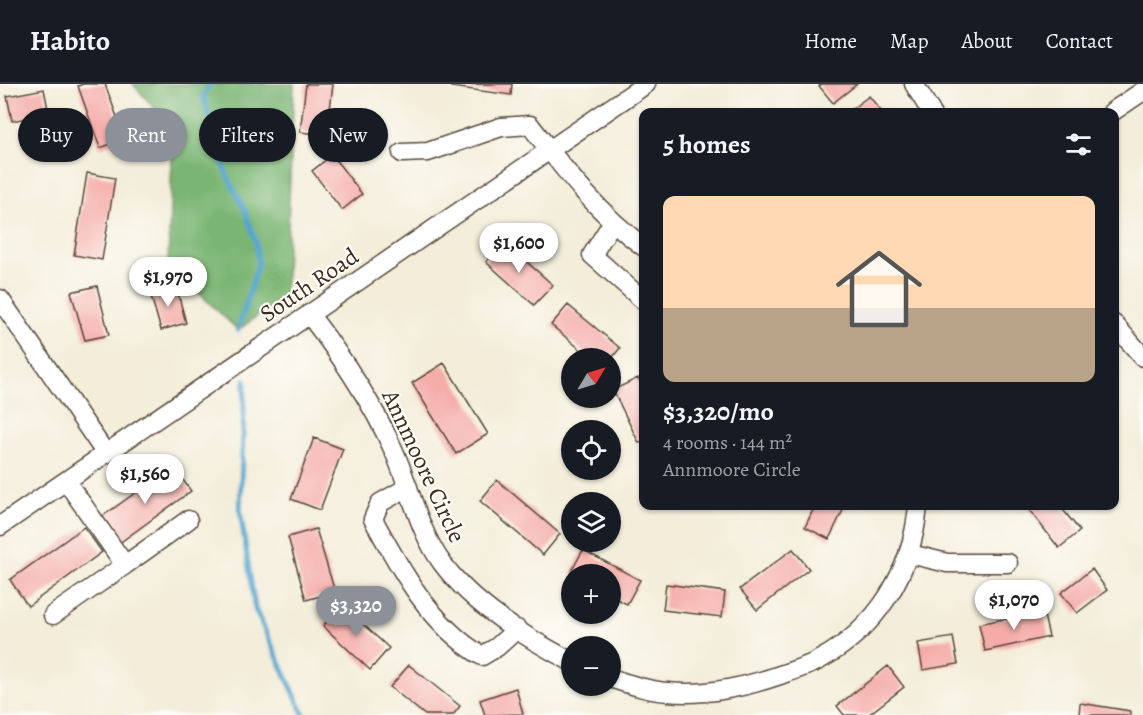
<!DOCTYPE html>
<meta charset="utf-8">
<style>
body{margin:0;font-family:Alegreya,serif;background:#242831;color:#f1f3f6;height:100vh;display:flex;flex-direction:column;font-size:22px;white-space:nowrap}
*{box-sizing:border-box;margin:0}
p{font-size:20px;color:#9ea1a6}
.icon{flex:none;width:33px;height:33px;fill:none;stroke:currentColor;stroke-width:2;stroke-linecap:round;stroke-linejoin:round}
.map{position:relative;flex:1;overflow:hidden}
.sheet{position:absolute;left:639px;top:24px;width:480px;height:402px;display:flex;flex-direction:column;background:#171b24;border-radius:12px;box-shadow:0 2px 4px #0004}
.sheet>*{flex:none}
.banner{position:absolute;left:18px;top:24px;width:531px;height:54px;display:flex;gap:12px}
.needle{width:39px;rotate:52deg}
.controls{position:absolute;left:561px;top:264px;display:grid;gap:12px}
.controls a{display:grid;place-items:center;width:60px;height:60px;border-radius:50%;background:#171b24;box-shadow:0 2px 4px #0004;font-size:30px}
.price{position:absolute;translate:-50% -51px;padding:0 14px;border-radius:21px;background:#fff;color:#222;font-size:20px;line-height:39px;filter:drop-shadow(0 2px 3px #0008)}
.price::after{content:'';position:absolute;left:50%;top:36px;width:18px;height:14px;margin-left:-9px;background:inherit;clip-path:polygon(0 0,100% 0,50% 100%)}
.price.on{background:#8c9099;color:#fff}
ul{padding:0;list-style:none}
li{display:grid;align-content:center;gap:12px;height:318px;padding:0 24px}
li span{display:grid;place-items:center;height:186px;border-radius:12px;color:#555}
li>.icon{margin-inline-start:auto}
span .icon{width:108px;height:108px;fill:#fffc;stroke-width:1}
li b{font-size:26px}
h2{display:flex;justify-content:space-between;align-items:center;height:72px;padding:0 24px;font-size:26px}
.pill{padding:0 21px;border-radius:27px;background:#171b24;box-shadow:0 2px 4px #0004;font-size:21px;line-height:54px}
.pill.on{background:#8c9099;color:#fff}
header{display:flex;align-items:center;gap:36px;box-sizing:border-box;height:84px;padding:0 30px;background:#171b24;border-bottom:2px solid #363941}
header strong{font-size:28px}
nav{display:flex;gap:33px;margin-inline-start:auto;font-size:21px}
.map>svg:first-child{display:block}
</style>
<header>
<strong>Habito</strong>
<nav><a>Home</a><a>Map</a><a>About</a><a>Contact</a></nav>
</header>
<div class="map">
<svg width="1143" height="631" viewBox="0 0 1143 631">
<rect width="100%" height="100%" fill="#fdfcf7"/>
<filter id="ink" filterUnits="userSpaceOnUse"><feTurbulence type="fractalNoise" baseFrequency=".0167" numOctaves="2"/><feDisplacementMap in="SourceGraphic" scale="12" xChannelSelector="R" yChannelSelector="G"/><feConvolveMatrix kernelMatrix="1 2 1 2 8 2 1 2 1" color-interpolation-filters="sRGB"/></filter>
<filter id="wash" filterUnits="userSpaceOnUse"><feTurbulence type="fractalNoise" baseFrequency=".008" numOctaves="4" result="noise"/><feDisplacementMap in="SourceGraphic" scale="24" xChannelSelector="R" yChannelSelector="G"/><feGaussianBlur stdDeviation="1.35" result="paint"/><feColorMatrix in="noise" values="0 0 0 0 0 0 0 0 0 0 0 0 0 0 0 0 0 1.4 0 .05"/><feComposite in="paint" operator="in"/></filter>
<g filter="url(#wash)">
<rect width="100%" height="100%" fill="#f3edd9"/>
<path fill="#7ab573" stroke="#5a7048" stroke-width="1.5" d="M133 0H294L285 212 238 246 168 180 173 45Z"/>
<g fill="none" stroke-linecap="round" stroke-linejoin="round">
<path stroke="#53a4cd" stroke-width="5" d="M210 0 203 12 226 89 246 129 256 159 258 179 238 246
M245 296 240 426 255 525 304 631"/>
</g>
<g id="blocks">
<path fill="#f5aca8" d="M83 0H105L125 55 100 64 78 2Z
M306 0H333L327 51 300 48Z
M452 0H512L511 11 451 3Z
M822 0H857L833 19 819 2Z
M44 5 49 30 12 37 7 12Z
M869 12 881 27 879 28H848Z
M332 71 362 110 342 126 312 87Z
M87 89 115 94 102 176 74 171Z
M504 158 553 201 534 221 486 178Z
M97 202 109 251 85 256 71 208Z
M176 202 186 239 161 246 150 209Z
M568 221 620 264 612 274H591L551 241Z
M444 279 488 350 456 370 412 299Z
M638 294 644 306V357L639 359 613 306Z
M314 354 343 365 320 426 291 415Z
M173 382 191 407 118 460 100 434Z
M497 396 560 450 543 471 480 417Z
M815 422H845L829 455 805 443Z
M1026 422H1060L1080 447 1059 464Z
M84 443 102 468 28 522 10 496Z
M316 445 335 508 306 516 288 453Z
M793 465 809 485 757 526 740 505Z
M583 466 640 496 627 520 610 512V490H570Z
M1092 485 1107 506 1077 529 1061 509Z
M666 500 725 508 722 533 663 526Z
M342 521 389 564 370 586 323 542Z
M1043 527 1049 553 985 567 979 540Z
M953 553 958 580 923 586 918 559Z
M409 581 460 622 453 631H425L390 603Z
M888 582 904 603 868 631H844L837 622Z
M516 604 523 630 485 631 480 616Z
M1080 619 1130 627V631H1079Z"/>
</g>
</g>
<g filter="url(#ink)">
<use href="#blocks" fill-opacity="0" stroke="#57473a" stroke-width="1.5"/>
<g fill="none" stroke-linecap="round" stroke-linejoin="round">
<defs>
<path id="minor" d="M914 0 931 28
M1112 28 1143 7
M402 69 428 68 501 43 530 41C564 85 598 130 644 163
M612 139 592 171 644 217
M0 215 106 370
M309 230C342 273 371 316 393 365 410 402 418 446 442 479 474 522 525 553 572 578
M1114 240 1143 273
M408 403 380 419 373 435C400 485 431 542 482 572L497 563 517 545
M0 442 646 0
M910 470 947 479H1008
M125 481 188 436
M53 531 125 481 66 397
M610 594C629 600 649 607 668 608 706 612 745 603 780 591 793 586 807 583 819 576 878 544 912 488 918 422"/>
</defs>
<use href="#minor" stroke="#57473a" stroke-width="21"/>
<use href="#minor" stroke="#fff" stroke-width="18"/>
</g>
</g>
<g text-anchor="middle" dominant-baseline="central" stroke-width="4.5" stroke-linejoin="round" paint-order="stroke">
<g font-size="24" fill="#3b2a1e" stroke="#fdfcf7">
<text transform="translate(309 201) rotate(-34)">South Road</text>
<text transform="translate(424 382) rotate(65)">Annmoore Circle</text>
</g>
</g>
</svg>
<div class="controls">
<a><svg class="needle" viewBox="-14 -14 28 28"><path d="M0-13l5 13h-10z" fill="#e53935"/><path d="M0 13l5-13h-10z" fill="#9ea1a6"/></svg></a>
<a><svg class="icon" aria-label="locate" viewBox="0 0 24 24"><circle cx="12" cy="12" r="6"/><path d="M12 2v4M12 18v4M2 12h4M18 12h4"/></svg></a>
<a><svg class="icon" aria-label="layers" viewBox="0 0 24 24"><path d="M12 4l9 5-9 5-9-5zM3 14l9 5 9-5"/></svg></a>
<a>+</a>
<a>−</a>
</div>
<b class="price" style="left:519px;top:190px">$1,600</b>
<b class="price" style="left:168px;top:224px">$1,970</b>
<b class="price" style="left:145px;top:421px">$1,560</b>
<b class="price" style="left:1014px;top:547px">$1,070</b>
<b class="price on" style="left:356px;top:553px">$3,320</b>
<div class="banner">
<a class="pill">Buy</a>
<a class="pill on">Rent</a>
<a class="pill">Filters</a>
<a class="pill">New</a>
</div>
<section class="sheet">
<h2>5 homes<svg class="icon" aria-label="filters" viewBox="0 0 24 24"><path d="M4 7h16M4 17h16"/><circle cx="9" cy="7" r="2"/><circle cx="15" cy="17" r="2"/></svg></h2>
<ul>
<li><span style="background:linear-gradient(#ffd9b3 60%,#b9a48a 0)"><svg class="icon" aria-label="home" viewBox="0 0 24 24"><path d="M3 11l9-7 9 7M6 9v11h12V9"/></svg></span><div><b>$3,320/mo</b><p>4 rooms · 144 m²</p><p>Annmoore Circle</p></div></li>
</ul>
</section>
</div>
